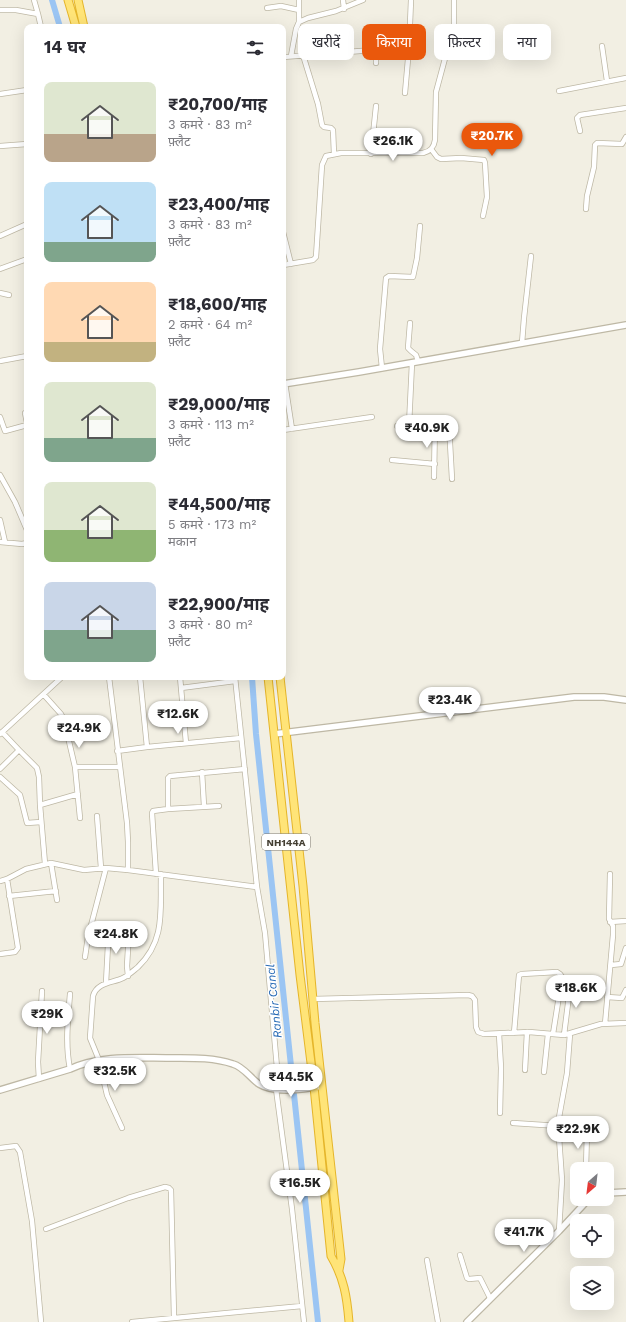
<!DOCTYPE html>
<html lang="hi">
<meta charset="utf-8">
<style>
body{margin:0;font-family:"Work Sans","Noto Sans Devanagari",sans-serif;background:#f7f7f7;color:#2b2b33;height:100vh;display:flex;flex-direction:column;font-size:15px;white-space:nowrap}
*{box-sizing:border-box;margin:0}
p{font-size:13px;color:#7c7c81}
.icon{flex:none;width:22px;height:22px;fill:none;stroke:currentColor;stroke-width:2;stroke-linecap:round;stroke-linejoin:round}
.map{position:relative;flex:1;overflow:hidden}
.side{position:absolute;left:24px;top:24px;width:262px;height:656px;display:flex;flex-direction:column;background:#fff;border-radius:8px;box-shadow:0 4px 16px #0002}
.side>*{flex:none}
.hud{position:absolute;left:298px;top:24px;width:268px;height:36px;display:flex;gap:8px}
.needle{width:26px;rotate:208deg}
.tools{position:absolute;left:570px;top:1162px;display:grid;gap:8px}
.tools a{display:grid;place-items:center;width:44px;height:44px;border-radius:8px;background:#fff;box-shadow:0 4px 16px #0002;font-size:20px}
.price{position:absolute;translate:-50% -34px;padding:0 9px;border-radius:14px;background:#fff;color:#222;font-size:13px;line-height:26px;filter:drop-shadow(0 1px 2px #0008)}
.price::after{content:'';position:absolute;left:50%;top:24px;width:12px;height:9px;margin-left:-6px;background:inherit;clip-path:polygon(0 0,100% 0,50% 100%)}
.price.current{background:#ea580c;color:#fff}
ul{padding:0;list-style:none}
li{display:flex;align-items:center;gap:12px;height:100px;padding:0 20px}
li span{display:grid;place-items:center;flex:none;width:112px;height:80px;border-radius:8px;color:#555}
li>.icon{margin-inline-start:auto}
span .icon{width:48px;height:48px;fill:#fffc;stroke-width:1}
li b{font-size:17px}
h2{display:flex;justify-content:space-between;align-items:center;height:48px;padding:0 20px;font-size:17px}
.chip{padding:0 14px;border-radius:8px;background:#fff;box-shadow:0 4px 16px #0002;font-size:14px;line-height:36px}
.chip.current{background:#ea580c;color:#fff}
.map>svg:first-child{display:block}
</style>
<div class="map">
<svg width="626" height="1322" viewBox="0 0 626 1322">
<rect width="100%" height="100%" fill="#f2efe3"/>
<g fill="none" stroke-linecap="round" stroke-linejoin="round">
<path stroke="#9bc5f3" stroke-width="6" d="M52 0 60 27
M252 677 256 734 318 1322"/>
<defs>
<path id="minor" d="M34 0 38 14
M343 0 344 9
M267 8 281 6 299 10
M0 10H16L38 14 41 27
M299 22V0
M602 46 607 81
M303 55 318 104 322 125 324 127 331 128 333 130 334 154
M291 56 296 29 299 22 308 18 336 11 363 0
M283 57 373 50 376 52V63
M559 91 626 78
M405 93 409 48 411 0
M0 94 27 90
M580 131 577 118 580 115 626 108
M0 146 27 144
M431 149 437 157 441 159 461 158 484 160 485 163 487 197 483 216
M371 154 376 106
M586 209 587 196 594 167 595 145 597 143 622 144 626 137
M283 232 291 264
M0 236 27 224
M283 265 313 260 316 257 322 165 326 156 341 153H423C431 151 434 147 435 140L436 92 454 25V0
M0 269 27 259
M0 293 9 295
M410 323 408 348 411 351 416 355 418 361
M522 343 524 318 531 256
M0 361 27 356
M382 368 380 349 386 278 389 276 413 277 417 258 420 226
M285 383 292 429
M25 413 27 423
M0 417 5 431 27 425
M409 420 446 423 449 425 452 479
M397 426H407L409 425 412 363
M283 430 372 417
M392 460 435 464
M0 475 15 502 27 530
M434 477 435 422
M0 520 5 542
M0 542 22 544 27 543
M109 677 127 823 128 842V870
M140 677 147 747
M180 677 186 743
M235 677 257 887 265 933 279 1090
M181 688 235 681
M44 695 61 714 64 720 75 767 80 818
M0 734 62 677
M19 750 37 768 39 777 40 805
M117 751 147 747 241 738
M75 767H119
M0 769 19 750 2 732
M202 772 204 806
M0 777 20 795 27 823 41 822
M168 809V778L170 776 245 769
M97 816 101 868
M51 863 57 900
M45 864 40 805 78 794
M156 874 152 813 153 811 168 809 219 806
M0 881 7 879 26 869 51 863 84 870 106 868 128 870 257 887
M9 896 56 891
M610 922 626 921
M0 954 15 952 18 948 7 879
M85 957 88 937 106 868
M611 965 621 964 626 948
M128 976 127 966 129 932
M106 983 109 926
M607 997 622 998 626 990
M313 999 468 995 472 996 475 1000 476 1027 478 1032 484 1034 529 1032 564 1035 601 1024 626 1023
M605 1024 613 935V926L609 919 610 874
M514 1033 519 975 522 974 557 972 560 974 562 977 553 1034
M499 1034 501 1068 500 1113
M564 1035 571 980
M70 1069C65 1044 68 1019 70 994
M525 1070 527 1032
M544 1072 548 1034
M39 1079 38 1062 42 991
M276 1089 292 1209 304 1322
M513 1123 559 1126
M122 1128 107 1095 99 1060 90 1038 93 996C97 982 113 983 123 978 129 975 133 971 138 967 166 940 160 910 161 874
M0 1148 16 1146 20 1152 32 1221 41 1322
M586 1169 587 1131
M46 1229 128 1198 165 1187 169 1188 171 1190 174 1317
M559 1231 562 1180 558 1123 567 1073 570 1034
M460 1255 467 1278 469 1279 480 1278 490 1298
M427 1260 438 1322
M132 1322 302 1306"/>
<path id="tertiary" d="M283 384 359 372 626 325
M274 734 574 697H604L626 700
M0 1090 70 1069C101 1055 135 1058 169 1058 191 1058 212 1057 233 1064 244 1067 250 1078 259 1084 275 1094 305 1089 322 1086
M607 1193 626 1192
M467 1322 559 1231 586 1202 591 1199"/>
<path id="trunk" d="M68 0 76 27
M78 0 84 27
M268 677 300 975 314 1087 331 1256C344 1278 347 1297 349 1322
M280 677 303 886 315 1023 341 1259 339 1270"/>
</defs>
<use href="#minor" stroke="#beb8a5" stroke-width="6"/>
<use href="#tertiary" stroke="#beb8a5" stroke-width="8"/>
<use href="#trunk" stroke="#e5b52a" stroke-width="9"/>
<use href="#minor" stroke="#fff" stroke-width="4.5"/>
<use href="#tertiary" stroke="#fff" stroke-width="5.5"/>
<use href="#trunk" stroke="#ffe478" stroke-width="7"/>
</g>
<g text-anchor="middle" dominant-baseline="central" stroke-width="3" stroke-linejoin="round" paint-order="stroke">
<rect fill="#fff" stroke="#7c7970" stroke-width="1" x="262" y="834" width="48" height="16" rx="3"/>
<g font-size="10" font-weight="bold" fill="#443f33">
<text x="286" y="842">NH144A</text>
</g>
<g font-size="12" font-style="italic" fill="#276ab5" stroke="#fff">
<text transform="translate(274 1001) rotate(-96)">Ranbir Canal</text>
</g>
</g>
</svg>
<div class="tools">
<a><svg class="needle" viewBox="-14 -14 28 28"><path d="M0-13l5 13h-10z" fill="#e53935"/><path d="M0 13l5-13h-10z" fill="#7c7c81"/></svg></a>
<a><svg class="icon" aria-label="locate" viewBox="0 0 24 24"><circle cx="12" cy="12" r="6"/><path d="M12 2v4M12 18v4M2 12h4M18 12h4"/></svg></a>
<a><svg class="icon" aria-label="layers" viewBox="0 0 24 24"><path d="M12 4l9 5-9 5-9-5zM3 14l9 5 9-5"/></svg></a>
</div>
<b class="price current" style="left:492px;top:157px">₹20.7K</b>
<b class="price" style="left:393px;top:162px">₹26.1K</b>
<b class="price" style="left:427px;top:449px">₹40.9K</b>
<b class="price" style="left:450px;top:721px">₹23.4K</b>
<b class="price" style="left:178px;top:735px">₹12.6K</b>
<b class="price" style="left:79px;top:749px">₹24.9K</b>
<b class="price" style="left:116px;top:955px">₹24.8K</b>
<b class="price" style="left:576px;top:1009px">₹18.6K</b>
<b class="price" style="left:47px;top:1035px">₹29K</b>
<b class="price" style="left:115px;top:1092px">₹32.5K</b>
<b class="price" style="left:291px;top:1098px">₹44.5K</b>
<b class="price" style="left:578px;top:1150px">₹22.9K</b>
<b class="price" style="left:300px;top:1204px">₹16.5K</b>
<b class="price" style="left:524px;top:1253px">₹41.7K</b>
<div class="hud">
<a class="chip">खरीदें</a>
<a class="chip current">किराया</a>
<a class="chip">फ़िल्टर</a>
<a class="chip">नया</a>
</div>
<section class="side">
<h2>14 घर<svg class="icon" aria-label="filters" viewBox="0 0 24 24"><path d="M4 7h16M4 17h16"/><circle cx="9" cy="7" r="2"/><circle cx="15" cy="17" r="2"/></svg></h2>
<ul>
<li><span style="background:linear-gradient(#dfe7d0 65%,#b9a48a 0)"><svg class="icon" aria-label="home" viewBox="0 0 24 24"><path d="M3 11l9-7 9 7M6 9v11h12V9"/></svg></span><div><b>₹20,700/माह</b><p>3 कमरे · 83 m²</p><p>फ़्लैट</p></div></li>
<li><span style="background:linear-gradient(#bfe0f5 75%,#7fa58c 0)"><svg class="icon" aria-label="home" viewBox="0 0 24 24"><path d="M3 11l9-7 9 7M6 9v11h12V9"/></svg></span><div><b>₹23,400/माह</b><p>3 कमरे · 83 m²</p><p>फ़्लैट</p></div></li>
<li><span style="background:linear-gradient(#ffd9b3 75%,#c2b280 0)"><svg class="icon" aria-label="home" viewBox="0 0 24 24"><path d="M3 11l9-7 9 7M6 9v11h12V9"/></svg></span><div><b>₹18,600/माह</b><p>2 कमरे · 64 m²</p><p>फ़्लैट</p></div></li>
<li><span style="background:linear-gradient(#dfe7d0 70%,#7fa58c 0)"><svg class="icon" aria-label="home" viewBox="0 0 24 24"><path d="M3 11l9-7 9 7M6 9v11h12V9"/></svg></span><div><b>₹29,000/माह</b><p>3 कमरे · 113 m²</p><p>फ़्लैट</p></div></li>
<li><span style="background:linear-gradient(#dfe7d0 60%,#8fb573 0)"><svg class="icon" aria-label="home" viewBox="0 0 24 24"><path d="M3 11l9-7 9 7M6 9v11h12V9"/></svg></span><div><b>₹44,500/माह</b><p>5 कमरे · 173 m²</p><p>मकान</p></div></li>
<li><span style="background:linear-gradient(#c9d6e8 60%,#7fa58c 0)"><svg class="icon" aria-label="home" viewBox="0 0 24 24"><path d="M3 11l9-7 9 7M6 9v11h12V9"/></svg></span><div><b>₹22,900/माह</b><p>3 कमरे · 80 m²</p><p>फ़्लैट</p></div></li>
</ul>
</section>
</div>
